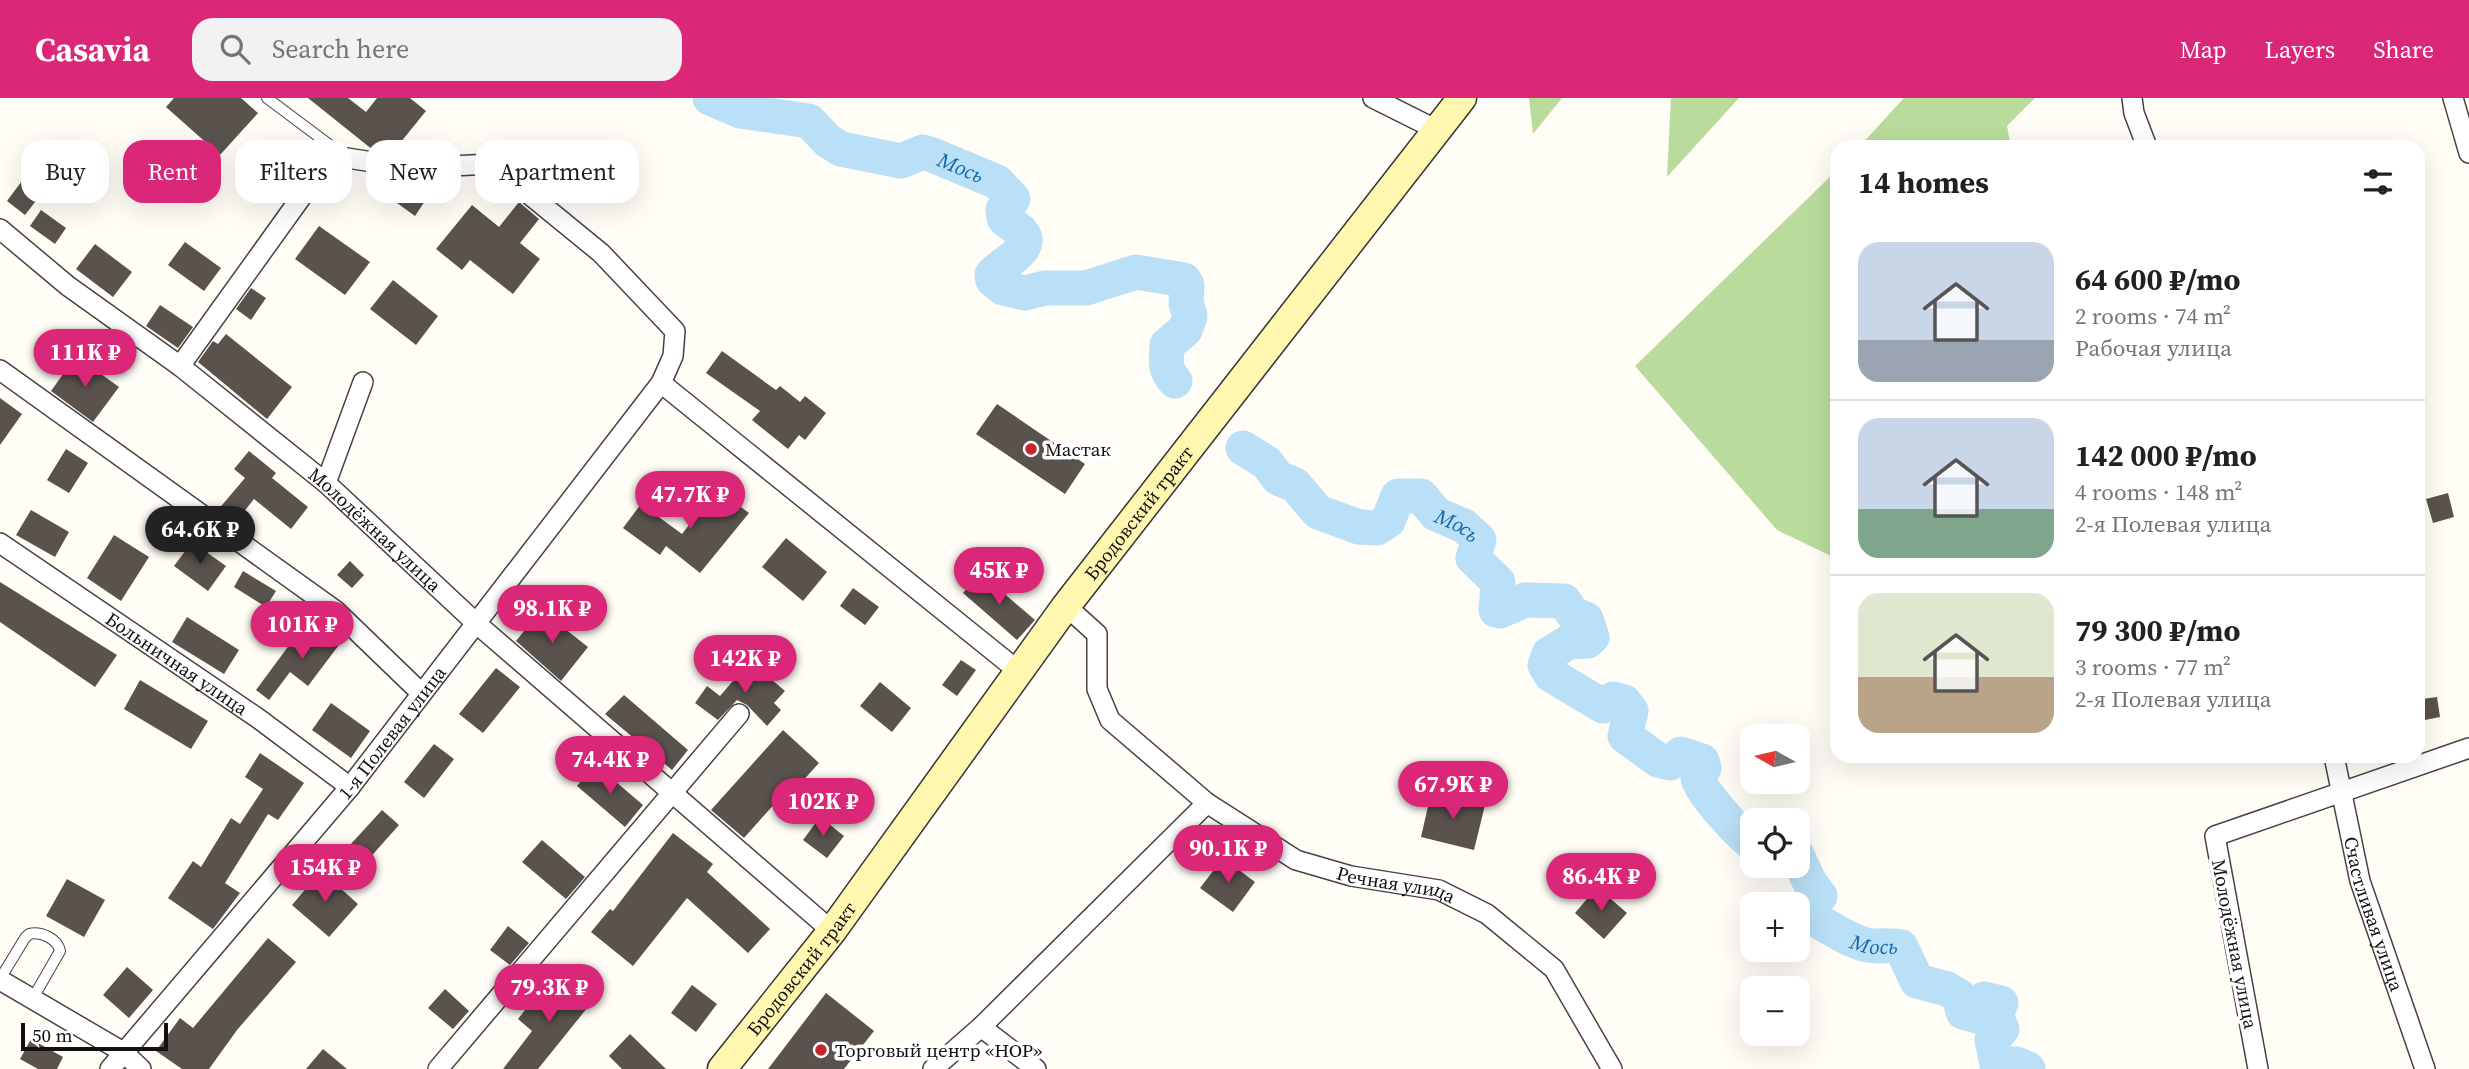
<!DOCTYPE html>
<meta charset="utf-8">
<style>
body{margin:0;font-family:"Source Serif 4",serif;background:#f2f2f2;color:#202124;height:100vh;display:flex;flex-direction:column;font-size:26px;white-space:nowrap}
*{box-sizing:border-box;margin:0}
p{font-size:23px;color:#757577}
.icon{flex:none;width:38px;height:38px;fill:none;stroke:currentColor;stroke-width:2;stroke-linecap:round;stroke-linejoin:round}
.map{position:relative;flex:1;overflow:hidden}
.sheet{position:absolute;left:1830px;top:42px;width:595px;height:623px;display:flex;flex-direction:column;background:#fff;border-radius:21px;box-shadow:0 7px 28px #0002}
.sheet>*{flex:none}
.banner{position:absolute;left:21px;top:42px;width:665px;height:63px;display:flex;gap:14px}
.needle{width:46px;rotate:278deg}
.buttons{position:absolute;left:1740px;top:626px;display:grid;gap:14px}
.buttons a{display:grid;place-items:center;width:70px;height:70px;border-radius:14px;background:#fff;box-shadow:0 7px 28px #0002;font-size:35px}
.scale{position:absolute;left:21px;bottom:18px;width:147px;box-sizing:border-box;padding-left:7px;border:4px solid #111;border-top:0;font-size:19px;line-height:24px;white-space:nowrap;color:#111;-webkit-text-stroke:5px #fff;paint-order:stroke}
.price{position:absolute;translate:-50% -60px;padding:0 16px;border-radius:24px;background:#db2777;color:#fff;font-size:23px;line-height:46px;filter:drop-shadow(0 2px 4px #0008)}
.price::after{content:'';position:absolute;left:50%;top:42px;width:21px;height:16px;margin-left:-10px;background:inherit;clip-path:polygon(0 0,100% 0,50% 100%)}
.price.active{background:#222;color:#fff}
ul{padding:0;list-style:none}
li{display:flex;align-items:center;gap:21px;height:175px;padding:0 28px}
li+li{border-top:2px solid #e0e0e0}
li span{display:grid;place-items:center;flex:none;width:196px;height:140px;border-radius:21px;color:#555}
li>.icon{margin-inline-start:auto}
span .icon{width:84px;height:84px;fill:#fffc;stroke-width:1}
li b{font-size:30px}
h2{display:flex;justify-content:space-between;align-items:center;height:84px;padding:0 28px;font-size:30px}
.chip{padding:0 24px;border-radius:21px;background:#fff;box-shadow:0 7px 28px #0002;font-size:24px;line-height:63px}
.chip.active{background:#db2777;color:#fff}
header{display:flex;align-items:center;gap:42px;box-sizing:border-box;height:98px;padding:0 35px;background:#db2777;color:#fff}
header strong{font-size:33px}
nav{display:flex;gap:38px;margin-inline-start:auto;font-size:24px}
.search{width:490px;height:63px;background:#f2f2f2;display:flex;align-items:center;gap:18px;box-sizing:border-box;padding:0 24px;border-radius:21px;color:#757577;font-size:26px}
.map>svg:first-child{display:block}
</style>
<header>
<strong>Casavia</strong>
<div class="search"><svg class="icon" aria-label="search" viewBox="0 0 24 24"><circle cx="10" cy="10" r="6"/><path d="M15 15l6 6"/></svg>Search here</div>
<nav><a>Map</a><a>Layers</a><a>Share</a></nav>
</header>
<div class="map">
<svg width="2469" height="971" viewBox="0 0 2469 971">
<rect width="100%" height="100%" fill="#fffdf5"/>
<path fill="#b9dc9c" d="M1529 0H1562L1533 36Z
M1671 0H1739L1667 79Z
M1904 0H2035L2007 28 2011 49H1859Z
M1837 72V461L1777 432 1635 268Z"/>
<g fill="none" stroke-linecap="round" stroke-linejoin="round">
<g stroke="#b9e0f7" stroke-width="35">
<path id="s1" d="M710 0 740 13 809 23 828 43 841 51 901 63 923 54 930 56 997 84 1013 101 1003 112 1004 120C1009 126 1017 129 1022 135 1036 151 1000 166 992 177L993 182 1003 190 1025 195 1045 190H1086L1136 174 1184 182 1187 187 1186 205 1190 218 1185 232 1167 247C1167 262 1163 270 1175 283"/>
<path id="s2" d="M1243 350 1267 365 1278 380 1295 387 1318 414 1359 429 1377 430 1388 423 1398 398H1421L1436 416 1464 428 1479 442 1473 460 1498 484 1496 512 1500 513 1525 502 1564 503 1573 516 1586 521 1592 539 1588 543 1569 544 1549 556 1545 567 1551 577 1603 608 1613 601 1624 604 1631 613 1625 638 1658 662 1670 665 1681 656 1702 663 1704 670 1698 680C1698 691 1740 737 1752 745"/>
<path id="s3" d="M1797 757 1809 783 1820 798 1804 816C1825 825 1842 840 1863 846 1875 850 1889 846 1901 849L1917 883 1947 891 1959 898 1963 914 1977 918 1984 901 2001 905 1996 918 2002 931 1992 942 1997 966H2016L2028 971"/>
</g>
</g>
<path fill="#5a524d" d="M174 0H241L258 15 220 57 166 9Z
M308 0H348L366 14 377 0H410L426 13 392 55 373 52Z
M602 45 636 65 620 92 586 72Z
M282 47 299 61 275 90 258 75Z
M30 72 49 86 25 117 7 103Z
M413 82H419L433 91 415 118 397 105Z
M519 104 539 121 520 145 540 161 513 196 470 162 462 172 436 151 472 107 499 129Z
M41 112 66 130 55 146 30 128Z
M319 128 370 164 345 197 295 161Z
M185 144 221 170 204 193 168 167Z
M95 146 132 174 113 199 76 171Z
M393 182 438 218 416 247 370 211Z
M251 190 266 200 251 222 236 211Z
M160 207 193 229 178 250 146 228Z
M226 236 292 289 267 321 198 264 213 243 218 246Z
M722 253 776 292 780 288 800 304 805 298 826 315 805 342 799 337 788 351 752 322 760 313 706 275Z
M76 258 119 289 93 324 51 293Z
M0 300 22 316 0 347Z
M997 306 1085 366 1065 396 976 336Z
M66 351 88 365 69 395 47 382Z
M249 353 276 375 272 380 308 409 291 431 254 401 235 425 217 413 245 380 234 371Z
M717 391 749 415 700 475 666 448 660 457 623 430 641 406 682 436Z
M2448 395 2454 419 2433 425 2426 401Z
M31 412 69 434 55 459 16 437Z
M114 437 149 459 121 503 87 480Z
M786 440 827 474 803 503 762 469Z
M192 444 226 468 208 493 174 468Z
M350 463 364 477 352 490 337 477Z
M243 473 276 493 266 509 234 489Z
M980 475 1035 522 1017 542 963 495Z
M0 484 117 557 95 589 0 524Z
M853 490 879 509 865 527 840 508Z
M541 512 588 549 561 583 516 543Z
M187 519 239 552 224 576 172 544Z
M329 523 345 539 308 588 290 574 269 602 256 592 293 542 307 553Z
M961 562 976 572 957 598 942 587Z
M750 563 785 593 774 605 781 612 767 628 747 607 737 602 718 622 695 605 707 588 720 598Z
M496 570 520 589 483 635 459 616Z
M140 582 208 623 191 651 124 611Z
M880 584 911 610 892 634 860 608Z
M624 597 688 652 672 672 605 616Z
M2437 599 2440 619 2425 622 2422 601Z
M331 605 370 633 351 660 312 632Z
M783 632 819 665 798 688 794 684 744 740 711 712Z
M434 646 454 661 424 700 404 684Z
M260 655 304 685 278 722 268 716 225 785 240 795 213 831 168 800 193 763 201 769 231 720 240 726 263 691 245 679Z
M595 666 643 707 625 729 577 688Z
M1431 695 1485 707 1474 752 1421 739Z
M382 712 399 727 367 763 350 747Z
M820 719 844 738 827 760 803 742Z
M673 735 713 766 707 774 770 831 748 855 687 800 633 868 591 834 610 811 613 813Z
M542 742 585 779 566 801 522 764Z
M1223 760 1255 784 1233 814 1200 790Z
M321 773 358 806 329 839 292 807Z
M67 781 105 802 84 839 46 818Z
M1597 789 1627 815 1604 841 1575 815Z
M508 828 529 845 510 867 490 852Z
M268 840 296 864 237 932 209 971H182L156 953 180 920 193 930Z
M127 869 153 892 129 920 103 897Z
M572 880 596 899 538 971H503L532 933 518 921 540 893 553 903Z
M692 887 717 906 696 934 671 915Z
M445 891 469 913 453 931 428 910Z
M826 895 874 933 844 971H768Z
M630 936 666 971H622L609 958Z
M31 941 63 959 57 971H38L20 961Z
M323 951 347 971H306Z"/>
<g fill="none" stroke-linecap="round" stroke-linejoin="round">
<defs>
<path id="service" d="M267 0 347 60
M0 881 25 840 29 836C41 833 58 841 60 853L33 900"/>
<g id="minor">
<path d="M1373 0 1437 32"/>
<path d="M2132 0 2134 15 2147 49"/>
<path d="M2453 0 2469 55"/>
<path id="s4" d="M0 131 68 188 180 268 326 385 477 526 832 833"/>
<path d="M0 272 336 513 420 594"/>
<path d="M661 285 1017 572"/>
<path d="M326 385 363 284"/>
<path id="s5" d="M0 445 259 621 350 689"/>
<path id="s6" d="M1066 508 1097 536V591L1110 622 1207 705 1296 762 1351 778 1439 792 1487 816 1554 871 1612 971"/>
<path id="s7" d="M2334 658 2360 783 2425 971"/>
<path d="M0 882 123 954 141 971"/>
<path d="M981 929 1036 971"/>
<path id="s8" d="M110 971 350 689 661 285 673 258 675 233 601 155 492 66 411 70 347 60 330 65 310 87 180 268"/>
<path d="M438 971 739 616"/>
<path d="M933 971 981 929 1207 705"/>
<path d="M2258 971 2215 738 2469 650"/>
</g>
<g id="secondary">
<path id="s9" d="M722 971 832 833 1066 508 1462 0"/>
</g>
</defs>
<use href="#service" stroke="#444" stroke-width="12"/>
<use href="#minor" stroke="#444" stroke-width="22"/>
<use href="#secondary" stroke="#333" stroke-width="31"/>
<use href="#service" stroke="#fff" stroke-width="10"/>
<use href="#minor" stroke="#fff" stroke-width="19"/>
<use href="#secondary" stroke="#fff6b0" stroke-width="28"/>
</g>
<g fill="#c4262e" stroke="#fff" stroke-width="2.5">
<circle cx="1031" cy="351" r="7"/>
<circle cx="821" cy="952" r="7"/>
</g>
<g text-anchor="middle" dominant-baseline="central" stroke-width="7" stroke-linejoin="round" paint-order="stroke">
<g font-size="19" fill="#111" stroke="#fff" text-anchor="start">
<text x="1045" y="351">Мастак</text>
<text x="835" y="952">Торговый центр «НОР»</text>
</g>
<g font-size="19" fill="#111" stroke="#fff">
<text stroke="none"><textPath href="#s9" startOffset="695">Бродовский тракт</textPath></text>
<text stroke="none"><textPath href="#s4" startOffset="481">Молодёжная улица</textPath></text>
<text stroke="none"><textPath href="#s5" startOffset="214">Больничная улица</textPath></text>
<text stroke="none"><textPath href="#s8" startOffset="439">1-я Полевая улица</textPath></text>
<text stroke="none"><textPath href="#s6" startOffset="467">Речная улица</textPath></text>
<text stroke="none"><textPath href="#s7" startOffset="163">Счастливая улица</textPath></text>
<text transform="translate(2235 846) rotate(79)">Молодёжная улица</text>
<text stroke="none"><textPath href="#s9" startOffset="128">Бродовский тракт</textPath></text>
</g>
<g font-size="21" font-style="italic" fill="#1768a6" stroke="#fff">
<text stroke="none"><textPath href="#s1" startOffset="271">Мось</textPath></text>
<text stroke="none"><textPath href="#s2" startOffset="273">Мось</textPath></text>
<text stroke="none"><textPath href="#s3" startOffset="149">Мось</textPath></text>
</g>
</g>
</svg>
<div class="buttons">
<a><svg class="needle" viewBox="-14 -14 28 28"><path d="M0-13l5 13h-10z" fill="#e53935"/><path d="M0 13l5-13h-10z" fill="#757577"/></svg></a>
<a><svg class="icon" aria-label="locate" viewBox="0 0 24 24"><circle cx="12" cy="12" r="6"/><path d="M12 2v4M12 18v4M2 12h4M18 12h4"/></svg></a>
<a>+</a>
<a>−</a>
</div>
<div class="scale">50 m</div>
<b class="price" style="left:85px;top:291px">111K ₽</b>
<b class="price" style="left:690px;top:433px">47.7K ₽</b>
<b class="price active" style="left:200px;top:468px">64.6K ₽</b>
<b class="price" style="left:999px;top:509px">45K ₽</b>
<b class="price" style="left:552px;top:547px">98.1K ₽</b>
<b class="price" style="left:302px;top:563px">101K ₽</b>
<b class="price" style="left:745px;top:597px">142K ₽</b>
<b class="price" style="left:610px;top:698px">74.4K ₽</b>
<b class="price" style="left:1453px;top:723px">67.9K ₽</b>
<b class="price" style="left:823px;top:740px">102K ₽</b>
<b class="price" style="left:1228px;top:787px">90.1K ₽</b>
<b class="price" style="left:325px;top:806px">154K ₽</b>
<b class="price" style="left:1601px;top:815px">86.4K ₽</b>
<b class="price" style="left:549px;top:926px">79.3K ₽</b>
<div class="banner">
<a class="chip">Buy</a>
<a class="chip active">Rent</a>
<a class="chip">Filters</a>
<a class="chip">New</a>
<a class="chip">Apartment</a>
</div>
<section class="sheet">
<h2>14 homes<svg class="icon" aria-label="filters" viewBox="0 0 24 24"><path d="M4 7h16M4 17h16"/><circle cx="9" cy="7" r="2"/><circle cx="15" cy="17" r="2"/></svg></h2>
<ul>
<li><span style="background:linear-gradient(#c9d6e8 70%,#9aa5b1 0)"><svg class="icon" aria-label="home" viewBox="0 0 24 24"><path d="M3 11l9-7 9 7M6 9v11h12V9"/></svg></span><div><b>64 600 ₽/mo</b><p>2 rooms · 74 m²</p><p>Рабочая улица</p></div></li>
<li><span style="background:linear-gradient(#c9d6e8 65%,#7fa58c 0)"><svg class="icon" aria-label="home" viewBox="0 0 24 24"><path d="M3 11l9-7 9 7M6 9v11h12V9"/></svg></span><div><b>142 000 ₽/mo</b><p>4 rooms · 148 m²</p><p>2-я Полевая улица</p></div></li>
<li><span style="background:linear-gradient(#dfe7d0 60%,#b9a48a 0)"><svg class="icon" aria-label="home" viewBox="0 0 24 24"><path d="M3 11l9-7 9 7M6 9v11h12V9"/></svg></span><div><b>79 300 ₽/mo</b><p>3 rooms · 77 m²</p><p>2-я Полевая улица</p></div></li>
</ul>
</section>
</div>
